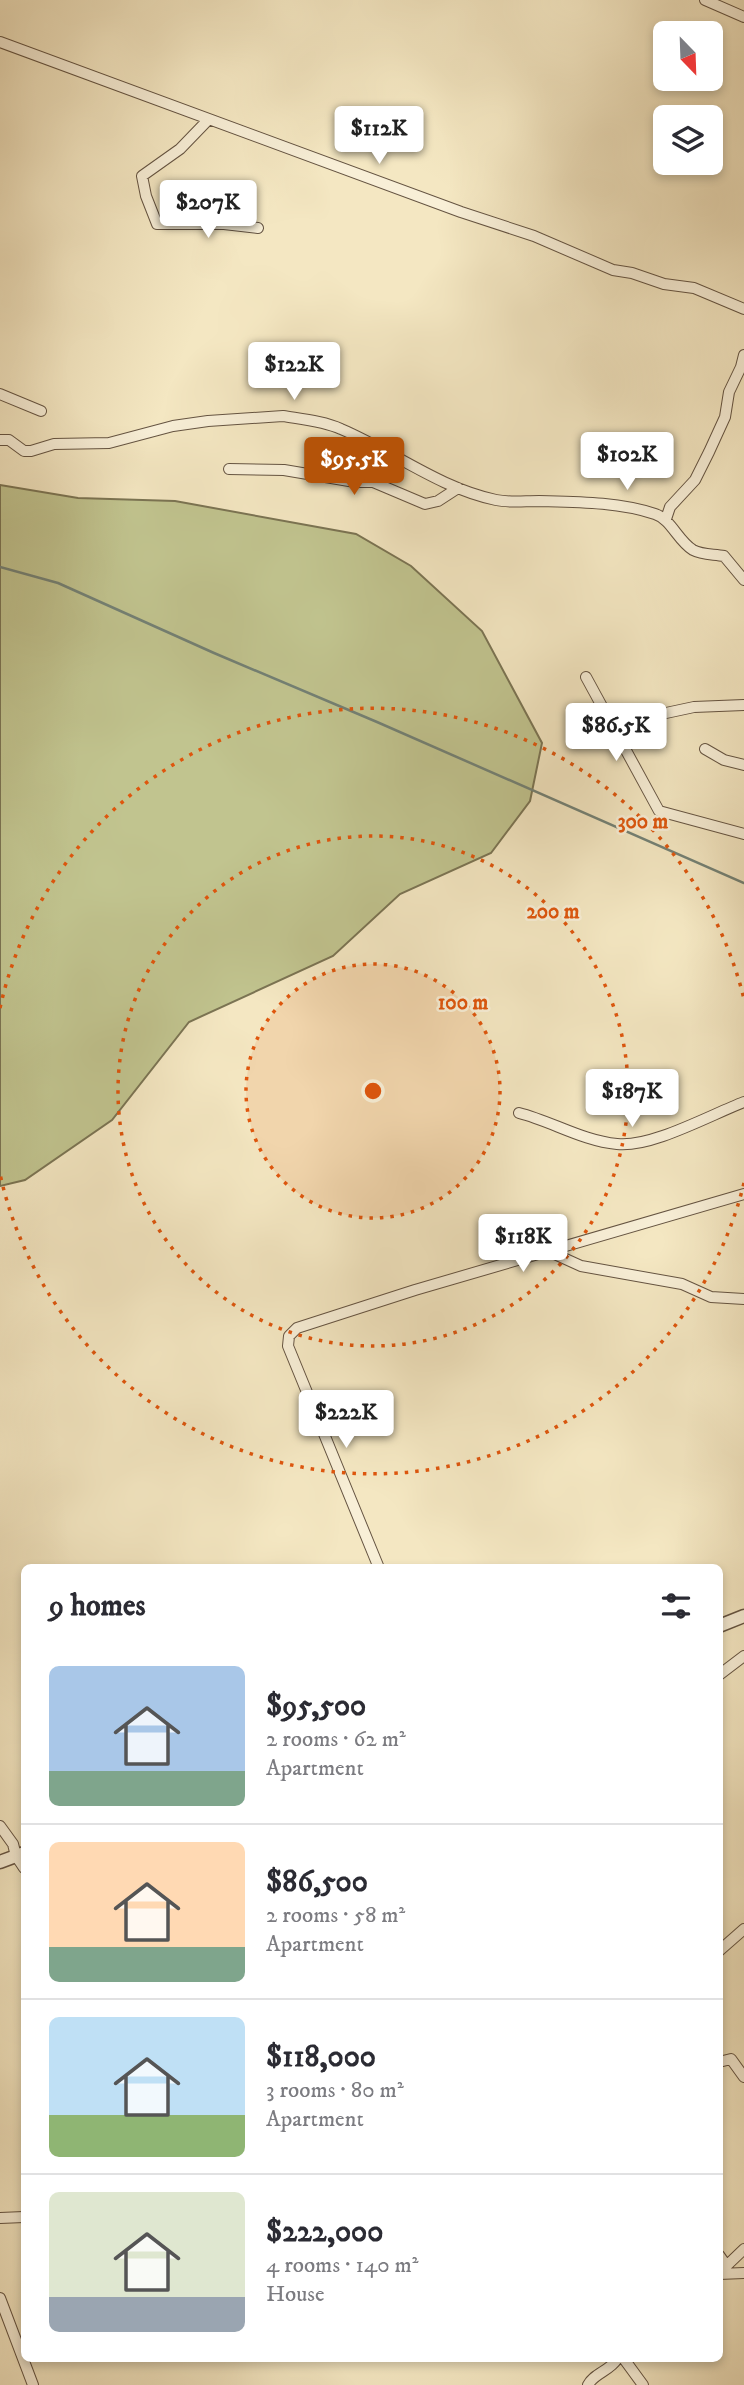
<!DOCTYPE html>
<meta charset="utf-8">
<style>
body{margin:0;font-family:"IM FELL DW Pica",serif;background:#f7f7f7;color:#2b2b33;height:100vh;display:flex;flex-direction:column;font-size:26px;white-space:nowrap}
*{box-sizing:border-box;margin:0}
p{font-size:23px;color:#7c7c81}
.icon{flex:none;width:38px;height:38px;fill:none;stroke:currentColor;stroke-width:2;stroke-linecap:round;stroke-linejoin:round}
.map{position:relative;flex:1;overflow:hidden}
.sheet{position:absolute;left:21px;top:1564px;width:702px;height:798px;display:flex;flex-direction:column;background:#fff;border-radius:10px;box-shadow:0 4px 10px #0003}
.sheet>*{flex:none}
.needle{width:46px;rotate:157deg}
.controls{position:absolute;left:653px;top:21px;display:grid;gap:14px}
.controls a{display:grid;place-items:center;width:70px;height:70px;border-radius:10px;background:#fff;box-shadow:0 4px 10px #0003;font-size:35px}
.price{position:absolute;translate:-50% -60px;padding:0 16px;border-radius:7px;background:#fff;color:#222;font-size:23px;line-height:46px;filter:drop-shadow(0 2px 4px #0008)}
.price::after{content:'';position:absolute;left:50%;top:42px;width:21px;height:16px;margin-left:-10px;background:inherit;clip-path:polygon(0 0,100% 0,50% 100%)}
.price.on{background:#b45309;color:#fff}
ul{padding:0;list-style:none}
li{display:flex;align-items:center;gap:21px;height:175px;padding:0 28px}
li+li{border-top:2px solid #e1e1e2}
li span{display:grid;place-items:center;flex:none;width:196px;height:140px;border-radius:10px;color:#555}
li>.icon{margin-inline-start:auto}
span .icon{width:84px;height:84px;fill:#fffc;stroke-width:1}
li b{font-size:30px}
h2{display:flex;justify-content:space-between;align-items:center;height:84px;padding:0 28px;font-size:30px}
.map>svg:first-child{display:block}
</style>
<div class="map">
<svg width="744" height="2385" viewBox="0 0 744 2385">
<rect width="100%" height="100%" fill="#f4e7c2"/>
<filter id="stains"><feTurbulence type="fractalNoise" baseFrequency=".00286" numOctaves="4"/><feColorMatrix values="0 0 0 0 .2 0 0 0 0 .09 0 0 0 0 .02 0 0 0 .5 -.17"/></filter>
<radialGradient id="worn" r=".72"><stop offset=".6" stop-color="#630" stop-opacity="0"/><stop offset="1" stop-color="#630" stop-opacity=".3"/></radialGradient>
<path fill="#c1c48f" stroke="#7b7453" stroke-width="2" d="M0 485 78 498 175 501 356 534 411 566 482 631 542 743 530 801 491 853 400 894 333 956 189 1022 112 1120 25 1180 0 1186Z"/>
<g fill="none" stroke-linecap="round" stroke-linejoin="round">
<path stroke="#738175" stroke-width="2.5" d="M0 567 58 583 214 653 377 722 744 883"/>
<defs>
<path id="minor" d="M705 0 744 17
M0 42 461 212 534 236 613 270 632 273 664 284 694 288 744 309
M208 120 180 149 142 176 146 196 157 224H224L258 228
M0 394 41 411
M0 440H9L24 451H31L54 444 109 443 173 426 208 421 283 416C301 419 324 421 341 429 393 451 439 488 496 500 510 503 524 501 539 501 577 502 619 502 655 514 671 519 678 541 693 550 702 555 714 554 724 556L744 580
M229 469 284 470 355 482H373L425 504 438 501 458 488
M666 519 670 507 695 480 709 452 725 417 729 392 741 367 744 355
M586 677 659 811 744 834
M605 713 652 716 694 707 744 705
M705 749 724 760 744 765
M519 1113C551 1121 583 1141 617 1144 651 1148 710 1115 744 1102
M548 1251 581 1266 682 1284 711 1297 744 1299
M379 1568 288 1346 289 1336 297 1328 415 1290 744 1194
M719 1675 744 1656
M0 1826 13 1844 16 1856 24 1868
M719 1951 744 1929
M719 2062 731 2059 744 2077
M0 2218 24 2217
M719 2255 726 2265
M719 2273 744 2249
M719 2274 744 2273
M0 2298 33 2385
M624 2359 643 2385
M588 2385C594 2373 610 2371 617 2359"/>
<path id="tertiary" d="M719 1626 744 1616
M0 1862 24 1853"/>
</defs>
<use href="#minor" stroke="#655442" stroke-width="12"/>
<use href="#tertiary" stroke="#655442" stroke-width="15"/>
<use href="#minor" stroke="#f8efd7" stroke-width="10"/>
<use href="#tertiary" stroke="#f8efd7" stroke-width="12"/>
</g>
<circle cx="373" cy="1091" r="127" fill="#df560d" fill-opacity=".12"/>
<g fill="none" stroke="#df560d" stroke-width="3.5" stroke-dasharray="3.5 7">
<circle cx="373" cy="1091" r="127"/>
<circle cx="373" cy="1091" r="255"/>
<path d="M744 1183A382 382 0 0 1 0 1174M0 1008A382 382 0 0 1 744 999"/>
</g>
<circle cx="373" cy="1091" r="10" fill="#df560d" stroke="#f8efd7" stroke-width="3.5"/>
<g font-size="21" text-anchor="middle" font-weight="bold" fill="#df560d" stroke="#f8efd7" stroke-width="5" stroke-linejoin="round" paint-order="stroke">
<text x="643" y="828">300 m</text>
<text x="553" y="918">200 m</text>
<text x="463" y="1009">100 m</text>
</g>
<rect width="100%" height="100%" filter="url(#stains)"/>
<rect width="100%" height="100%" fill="url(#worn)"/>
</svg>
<div class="controls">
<a><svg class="needle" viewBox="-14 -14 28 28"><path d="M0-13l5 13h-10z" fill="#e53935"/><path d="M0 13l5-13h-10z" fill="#7c7c81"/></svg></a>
<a><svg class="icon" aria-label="layers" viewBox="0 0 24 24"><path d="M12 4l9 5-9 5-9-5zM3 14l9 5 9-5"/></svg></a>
</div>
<b class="price" style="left:379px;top:166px">$112K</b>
<b class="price" style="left:208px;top:240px">$207K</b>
<b class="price" style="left:294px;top:402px">$122K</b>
<b class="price" style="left:627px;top:492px">$102K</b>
<b class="price on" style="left:354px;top:497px">$95.5K</b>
<b class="price" style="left:616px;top:763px">$86.5K</b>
<b class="price" style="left:632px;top:1129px">$187K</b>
<b class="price" style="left:523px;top:1274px">$118K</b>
<b class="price" style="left:346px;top:1450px">$222K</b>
<section class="sheet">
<h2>9 homes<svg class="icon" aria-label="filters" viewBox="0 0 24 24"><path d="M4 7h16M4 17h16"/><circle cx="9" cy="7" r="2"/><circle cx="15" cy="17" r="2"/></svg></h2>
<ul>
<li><span style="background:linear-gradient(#a9c7e8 75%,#7fa58c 0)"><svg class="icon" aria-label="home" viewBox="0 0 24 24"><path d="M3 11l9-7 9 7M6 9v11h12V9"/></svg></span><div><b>$95,500</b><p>2 rooms · 62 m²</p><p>Apartment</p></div></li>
<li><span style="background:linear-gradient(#ffd9b3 75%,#7fa58c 0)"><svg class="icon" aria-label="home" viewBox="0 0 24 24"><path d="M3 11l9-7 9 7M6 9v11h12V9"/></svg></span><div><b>$86,500</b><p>2 rooms · 58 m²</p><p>Apartment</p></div></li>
<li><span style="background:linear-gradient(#bfe0f5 70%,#8fb573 0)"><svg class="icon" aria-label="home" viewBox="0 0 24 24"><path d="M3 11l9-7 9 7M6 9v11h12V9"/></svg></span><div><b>$118,000</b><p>3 rooms · 80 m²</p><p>Apartment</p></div></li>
<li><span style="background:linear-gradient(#dfe7d0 75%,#9aa5b1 0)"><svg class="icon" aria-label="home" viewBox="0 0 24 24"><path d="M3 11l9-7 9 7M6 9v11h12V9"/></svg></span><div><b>$222,000</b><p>4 rooms · 140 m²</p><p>House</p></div></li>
</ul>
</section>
</div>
